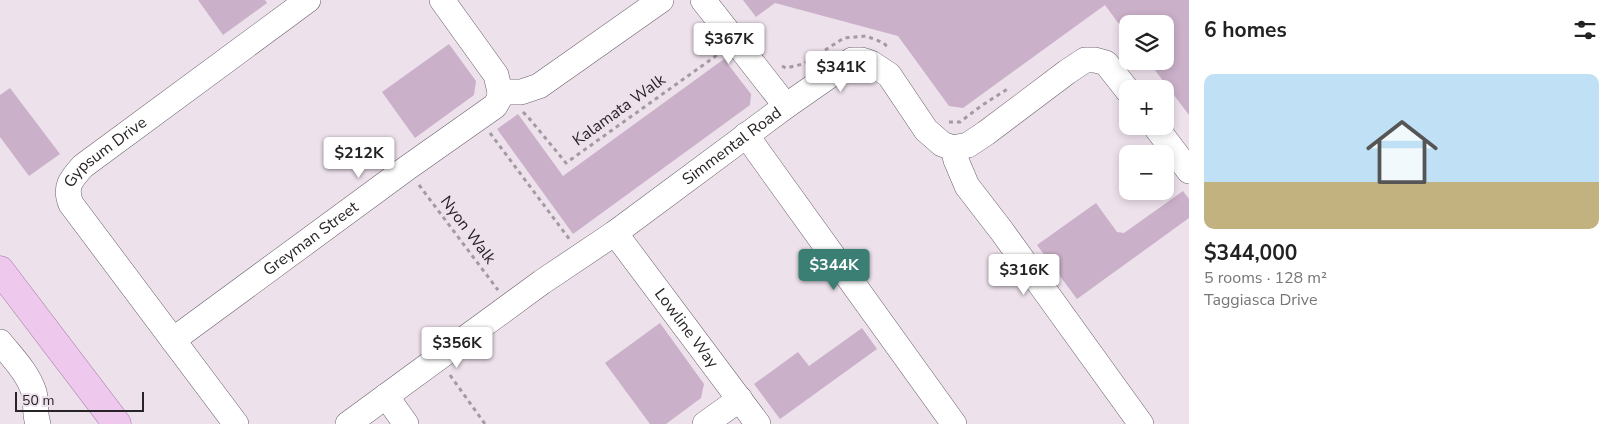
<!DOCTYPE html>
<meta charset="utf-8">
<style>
body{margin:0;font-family:"Nunito Sans",sans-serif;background:#f2f2f2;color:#222;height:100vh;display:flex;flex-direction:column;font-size:19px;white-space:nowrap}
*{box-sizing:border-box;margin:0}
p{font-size:16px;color:#767676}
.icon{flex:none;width:28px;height:28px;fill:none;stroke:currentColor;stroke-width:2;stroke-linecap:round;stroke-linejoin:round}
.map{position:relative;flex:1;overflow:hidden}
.panel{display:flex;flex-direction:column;background:#fff;width:425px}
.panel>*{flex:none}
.fabs{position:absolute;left:1119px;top:15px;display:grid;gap:10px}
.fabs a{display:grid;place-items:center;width:55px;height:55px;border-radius:10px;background:#fff;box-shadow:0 2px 8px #0003;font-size:25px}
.scale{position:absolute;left:15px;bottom:12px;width:129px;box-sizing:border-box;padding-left:5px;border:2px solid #282327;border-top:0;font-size:14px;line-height:18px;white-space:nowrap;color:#282327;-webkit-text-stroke:4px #ede1ec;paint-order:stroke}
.price{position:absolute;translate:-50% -42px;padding:0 11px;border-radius:5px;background:#fff;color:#222;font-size:16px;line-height:32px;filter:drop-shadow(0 1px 2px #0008)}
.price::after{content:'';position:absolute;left:50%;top:30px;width:15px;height:11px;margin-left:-8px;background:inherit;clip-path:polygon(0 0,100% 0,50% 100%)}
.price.active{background:#3b7f74;color:#fff}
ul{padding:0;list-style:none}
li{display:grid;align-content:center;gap:10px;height:265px;padding:0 15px}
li+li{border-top:1px solid #e0e0e0}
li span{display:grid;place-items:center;height:155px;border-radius:10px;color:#555}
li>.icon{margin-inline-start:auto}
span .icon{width:90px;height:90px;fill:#fffc;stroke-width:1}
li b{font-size:21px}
h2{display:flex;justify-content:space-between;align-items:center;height:60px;padding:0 15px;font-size:21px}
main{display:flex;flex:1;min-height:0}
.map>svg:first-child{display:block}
</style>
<main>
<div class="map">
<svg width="1189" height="424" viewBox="0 0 1189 424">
<rect width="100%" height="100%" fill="#ede1ec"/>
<path fill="#cab0c9" d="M198 0H265L267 3 223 35Z
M743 0H1189V115L1148 61H1165V24H1128L1127 35 1105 5 963 108 949 106 898 36 775 3 756 17Z
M449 44 476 81 474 95 415 138 382 92Z
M724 59 751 94 750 105 573 234 497 129 518 114 563 176Z
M10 88 60 154 29 176 0 137V95Z
M1183 191 1189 199V218L1077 299 1037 245 1096 203 1117 232 1124 233Z
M660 323 704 384 701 398 666 424H650L605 363Z
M862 328 877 349 780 419 754 384 798 352 809 366Z"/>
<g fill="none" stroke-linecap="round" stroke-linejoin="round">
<defs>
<g id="minor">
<path d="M703 0 786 106"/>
<path d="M500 92H521L539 86 661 0"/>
<path d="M1155 126 1189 171"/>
<path d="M746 135 954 424"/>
<path d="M953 148 956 160 967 186 1001 230 1141 424"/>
<path id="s1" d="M615 233 758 424"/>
<path id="s2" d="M173 340 407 168 495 106 499 99 500 92 496 75 442 0"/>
<path d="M0 342C12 357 28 373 34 392 37 403 34 413 38 424"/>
<path d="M386 396 406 424"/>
<path id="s3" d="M236 424 71 204C64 187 71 179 83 166L308 0"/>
<path id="s4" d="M348 424 542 282 615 233 786 106 852 60H862L871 63 889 75 926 130 942 144 953 148 968 145 986 133 1067 72 1085 60H1095L1106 63 1128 91"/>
<path d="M705 424 740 399"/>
</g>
<path id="major" d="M0 270 117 424"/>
</defs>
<use href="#minor" stroke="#6a606a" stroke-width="26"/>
<use href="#major" stroke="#a277a1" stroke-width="29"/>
<path stroke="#a49aa3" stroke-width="3" stroke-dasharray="4 4" stroke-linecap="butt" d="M782 66 786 68 803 64 844 38 866 36 884 43 888 48
M523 112 528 117 566 163 720 53
M949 122H960L981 106 1009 88
M490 133 570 240
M419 185 498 290
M450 375 485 424"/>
<use href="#minor" stroke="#fff" stroke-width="25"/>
<use href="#major" stroke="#efc8ee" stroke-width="28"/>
</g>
<g text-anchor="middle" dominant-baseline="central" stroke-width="5" stroke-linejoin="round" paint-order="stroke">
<g font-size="16" fill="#282327" stroke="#ede1ec">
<text transform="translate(619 110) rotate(-36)">Kalamata Walk</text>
<text stroke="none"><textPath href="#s4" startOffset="474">Simmental Road</textPath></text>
<text stroke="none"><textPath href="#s3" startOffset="344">Gypsum Drive</textPath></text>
<text transform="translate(468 230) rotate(53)">Nyon Walk</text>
<text stroke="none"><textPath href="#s2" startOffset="171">Greyman Street</textPath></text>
<text stroke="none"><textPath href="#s1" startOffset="119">Lowline Way</textPath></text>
</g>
</g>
</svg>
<div class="fabs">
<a><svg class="icon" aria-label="layers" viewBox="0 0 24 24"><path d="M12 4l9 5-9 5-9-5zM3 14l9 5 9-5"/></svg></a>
<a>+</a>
<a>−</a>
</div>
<div class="scale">50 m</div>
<b class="price" style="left:729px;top:65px">$367K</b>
<b class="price" style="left:841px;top:93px">$341K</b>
<b class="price" style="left:359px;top:179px">$212K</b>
<b class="price active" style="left:834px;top:291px">$344K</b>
<b class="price" style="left:1024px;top:296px">$316K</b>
<b class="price" style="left:457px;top:369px">$356K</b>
</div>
<section class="panel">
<h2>6 homes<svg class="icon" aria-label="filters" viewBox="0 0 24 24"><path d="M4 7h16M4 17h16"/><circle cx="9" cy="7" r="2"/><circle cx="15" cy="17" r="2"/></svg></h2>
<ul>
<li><span style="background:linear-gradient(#bfe0f5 70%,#c2b280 0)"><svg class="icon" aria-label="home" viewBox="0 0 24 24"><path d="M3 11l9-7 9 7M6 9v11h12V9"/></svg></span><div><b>$344,000</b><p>5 rooms · 128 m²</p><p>Taggiasca Drive</p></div></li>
</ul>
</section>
</main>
